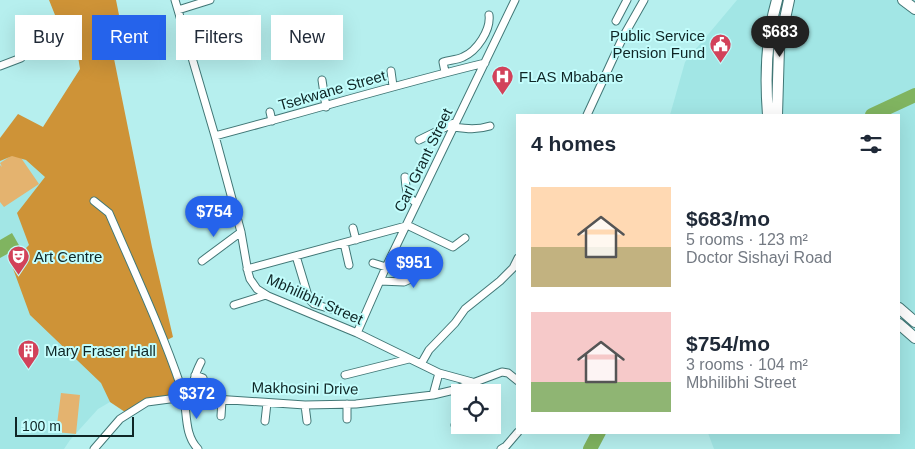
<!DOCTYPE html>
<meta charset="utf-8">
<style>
body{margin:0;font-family:Arial,sans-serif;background:#f2f2f3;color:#1f2937;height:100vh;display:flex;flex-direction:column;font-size:19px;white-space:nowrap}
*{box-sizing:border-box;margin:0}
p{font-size:16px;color:#747a83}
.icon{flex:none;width:28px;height:28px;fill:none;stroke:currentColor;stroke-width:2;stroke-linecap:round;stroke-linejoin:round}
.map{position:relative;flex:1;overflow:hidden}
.drawer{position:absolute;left:516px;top:114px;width:384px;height:320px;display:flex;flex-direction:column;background:#fff;border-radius:0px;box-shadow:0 5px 20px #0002}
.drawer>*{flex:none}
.top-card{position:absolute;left:15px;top:15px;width:426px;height:45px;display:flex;gap:10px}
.controls{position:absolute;left:451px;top:384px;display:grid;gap:10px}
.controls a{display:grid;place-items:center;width:50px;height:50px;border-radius:0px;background:#fff;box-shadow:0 5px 20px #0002;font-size:25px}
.scale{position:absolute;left:15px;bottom:12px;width:119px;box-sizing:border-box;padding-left:5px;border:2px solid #0f2626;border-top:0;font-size:14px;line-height:18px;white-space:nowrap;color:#0f2626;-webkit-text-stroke:4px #c3fdfc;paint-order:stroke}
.price{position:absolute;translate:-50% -42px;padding:0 11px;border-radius:18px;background:#2563eb;color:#fff;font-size:16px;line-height:32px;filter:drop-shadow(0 1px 2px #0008)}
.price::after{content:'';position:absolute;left:50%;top:30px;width:15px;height:11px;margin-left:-8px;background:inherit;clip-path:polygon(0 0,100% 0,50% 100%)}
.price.on{background:#222;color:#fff}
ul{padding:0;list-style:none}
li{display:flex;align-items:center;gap:15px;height:125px;padding:0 15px}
li span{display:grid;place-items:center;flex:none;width:140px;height:100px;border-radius:0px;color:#555}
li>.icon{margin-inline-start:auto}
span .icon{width:60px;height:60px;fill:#fffc;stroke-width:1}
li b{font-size:21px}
h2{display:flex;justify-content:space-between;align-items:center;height:60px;padding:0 15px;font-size:21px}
.tag{padding:0 18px;border-radius:0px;background:#fff;box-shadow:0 5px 20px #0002;font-size:18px;line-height:45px}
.tag.on{background:#2563eb;color:#fff}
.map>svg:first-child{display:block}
</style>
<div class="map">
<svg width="915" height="449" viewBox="0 0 915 449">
<rect width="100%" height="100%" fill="#b6efee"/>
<path fill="#a2e6e5" d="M737 0H915V449H714L708 433 899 432V115H670L685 62Z
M25 134 45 177 110 402 98 409 70 440 64 449H0V145Z"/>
<path fill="#e4b36f" d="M17 152 39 184 4 207 0 202V165L2 167 0 163Z
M61 393 80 395 76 434 56 432Z"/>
<path fill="#ce9337" d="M49 0H116L120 20 107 24 152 247 173 337 165 341 185 397 147 402 128 414 110 402 101 383 30 315 11 263 29 245 17 213 45 177 26 160 12 156 0 161V138L18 114 43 127 80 69 76 44 35 58 63 35Z"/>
<path fill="#80b460" d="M12 233 20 247 0 258V240Z"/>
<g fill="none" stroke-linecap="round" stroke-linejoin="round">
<path stroke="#80b460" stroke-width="14" d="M872 115 915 95
M590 449 599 432"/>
<defs>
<path id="minor" d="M175 0 215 136 241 232 248 272 250 279 257 289 268 296 357 333 439 373 472 382
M178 10 210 0
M616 21 627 0
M0 66 21 58
M391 71 393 86
M445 72 443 62C449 60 457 60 463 57 477 51 491 30 489 15
M322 80 326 107
M270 112 272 121
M587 115 623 37 644 0
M454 127C467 129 477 130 490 126
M215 136C306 112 394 85 485 63
M419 140 456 122
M405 177C406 188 406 198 417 203
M94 201 109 213C134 271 161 328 181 387 189 408 182 432 198 449
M407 225 453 247 465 238
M353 228 356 240
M344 243 349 265
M296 256 309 299 314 304 331 309
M202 261 241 232
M373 263 386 267
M247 269 406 226
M380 281 404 282 415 277 435 260
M234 305 266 295
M357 333 386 267 515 0
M421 364 429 350 455 323 465 309 500 281 513 268 518 258
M195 375 203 378
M345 375 409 359
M433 395 439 373
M195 398C191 384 195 374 201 362
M305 405 307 421
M221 416 222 400
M347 419V404
M265 421 267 403
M455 425 460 411
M94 449 120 419 147 402 185 397 305 405 356 404 433 395 454 390 502 372 508 373 518 381
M501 449 506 446 518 432"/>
<path id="secondary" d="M903 0 915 9
M768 115C765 77 766 37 777 0
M777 115 779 47 789 0
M899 308 915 322
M899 324 915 338"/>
</defs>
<use href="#minor" stroke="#417776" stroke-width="9"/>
<use href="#secondary" stroke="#417776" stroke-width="12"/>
<use href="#minor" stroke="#fff" stroke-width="7"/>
<use href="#secondary" stroke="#fff" stroke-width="10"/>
</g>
<defs>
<symbol id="civic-pin" viewBox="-11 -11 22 30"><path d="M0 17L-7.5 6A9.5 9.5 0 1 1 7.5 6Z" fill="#d2425a" stroke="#c3fdfc"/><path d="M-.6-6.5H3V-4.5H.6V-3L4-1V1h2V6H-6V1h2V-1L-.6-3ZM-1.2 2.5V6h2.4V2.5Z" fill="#fff"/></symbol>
<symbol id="hospital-pin" viewBox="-11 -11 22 30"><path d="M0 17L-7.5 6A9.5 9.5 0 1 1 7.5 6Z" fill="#d2425a" stroke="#c3fdfc"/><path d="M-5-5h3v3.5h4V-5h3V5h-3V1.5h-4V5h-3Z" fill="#fff"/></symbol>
<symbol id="theatre-pin" viewBox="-11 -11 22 30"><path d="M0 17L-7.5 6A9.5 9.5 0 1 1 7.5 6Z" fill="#d2425a" stroke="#c3fdfc"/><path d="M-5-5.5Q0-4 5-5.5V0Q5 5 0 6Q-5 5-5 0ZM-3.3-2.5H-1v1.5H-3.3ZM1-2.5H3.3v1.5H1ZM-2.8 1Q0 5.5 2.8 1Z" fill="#fff"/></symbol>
<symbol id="building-pin" viewBox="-11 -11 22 30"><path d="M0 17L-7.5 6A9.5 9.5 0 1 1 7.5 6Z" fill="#d2425a" stroke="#c3fdfc"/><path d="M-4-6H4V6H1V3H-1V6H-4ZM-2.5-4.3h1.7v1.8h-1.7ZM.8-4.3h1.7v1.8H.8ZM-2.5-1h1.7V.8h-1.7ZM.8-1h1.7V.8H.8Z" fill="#fff"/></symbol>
</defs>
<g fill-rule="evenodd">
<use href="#civic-pin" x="708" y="32" width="25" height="34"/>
<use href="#hospital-pin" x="490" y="64" width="25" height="34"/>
<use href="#theatre-pin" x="6" y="244" width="25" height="34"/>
<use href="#building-pin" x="16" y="338" width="25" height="34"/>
</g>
<g text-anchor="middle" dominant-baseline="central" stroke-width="4" stroke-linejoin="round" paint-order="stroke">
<g font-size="15" fill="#0f2626" stroke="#c3fdfc" text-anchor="start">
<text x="705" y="35" text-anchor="end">Public Service<tspan x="705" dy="17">Pension Fund</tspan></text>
<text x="519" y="76">FLAS Mbabane</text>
<text x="34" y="256">Art Centre</text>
<text x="45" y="350">Mary Fraser Hall</text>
</g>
<g font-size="15" fill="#0f2626" stroke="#c3fdfc">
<text transform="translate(332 90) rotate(-16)">Tsekwane Street</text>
<text transform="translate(423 160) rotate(-64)">Carl Grant Street</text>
<text transform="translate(315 299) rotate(24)">Mbhilibhi Street</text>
<text transform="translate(305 388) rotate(1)">Makhosini Drive</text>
</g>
</g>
</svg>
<div class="controls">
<a><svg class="icon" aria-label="locate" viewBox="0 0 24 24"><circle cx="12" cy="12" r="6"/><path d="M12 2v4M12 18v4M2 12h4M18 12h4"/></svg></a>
</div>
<div class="scale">100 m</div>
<b class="price on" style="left:780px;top:58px">$683</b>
<b class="price" style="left:214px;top:238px">$754</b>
<b class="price" style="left:414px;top:289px">$951</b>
<b class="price" style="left:197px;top:420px">$372</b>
<div class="top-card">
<a class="tag">Buy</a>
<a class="tag on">Rent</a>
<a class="tag">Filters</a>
<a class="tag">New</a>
</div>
<section class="drawer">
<h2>4 homes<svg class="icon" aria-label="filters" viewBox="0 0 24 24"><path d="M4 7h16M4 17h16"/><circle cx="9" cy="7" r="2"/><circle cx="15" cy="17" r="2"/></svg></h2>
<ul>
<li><span style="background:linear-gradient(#ffd9b3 60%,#c2b280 0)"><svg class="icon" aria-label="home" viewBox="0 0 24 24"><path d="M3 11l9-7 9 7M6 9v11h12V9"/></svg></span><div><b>$683/mo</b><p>5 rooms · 123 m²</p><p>Doctor Sishayi Road</p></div></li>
<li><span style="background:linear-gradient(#f6c9c9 70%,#8fb573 0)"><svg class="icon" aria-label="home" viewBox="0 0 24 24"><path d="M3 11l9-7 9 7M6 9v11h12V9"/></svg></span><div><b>$754/mo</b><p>3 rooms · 104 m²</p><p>Mbhilibhi Street</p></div></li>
</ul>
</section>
</div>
